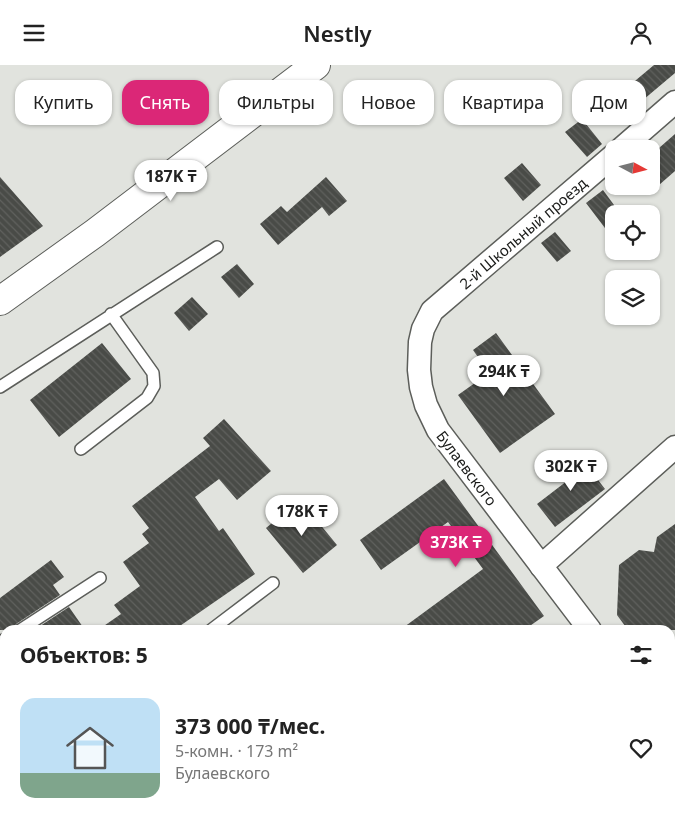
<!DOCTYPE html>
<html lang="ru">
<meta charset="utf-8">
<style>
body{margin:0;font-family:"Noto Sans",sans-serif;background:#f2f2f2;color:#222;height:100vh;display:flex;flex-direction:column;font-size:19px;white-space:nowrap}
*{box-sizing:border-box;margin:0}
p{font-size:16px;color:#767676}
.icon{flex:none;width:28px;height:28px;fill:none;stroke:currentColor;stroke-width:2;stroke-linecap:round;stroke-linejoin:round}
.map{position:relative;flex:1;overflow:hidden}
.drawer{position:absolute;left:0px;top:560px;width:675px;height:196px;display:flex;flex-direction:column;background:#fff;border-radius:15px 15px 0 0;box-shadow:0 1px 4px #0004}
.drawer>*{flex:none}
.hud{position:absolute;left:15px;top:15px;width:645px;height:45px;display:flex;gap:10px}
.needle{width:32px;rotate:97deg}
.controls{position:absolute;left:605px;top:75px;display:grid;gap:10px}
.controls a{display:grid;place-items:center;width:55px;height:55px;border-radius:10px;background:#fff;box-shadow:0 1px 4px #0004;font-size:25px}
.price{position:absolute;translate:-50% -42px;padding:0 11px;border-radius:18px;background:#fff;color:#222;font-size:16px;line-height:32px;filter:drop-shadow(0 1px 2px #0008)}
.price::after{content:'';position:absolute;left:50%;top:30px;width:15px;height:11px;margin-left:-8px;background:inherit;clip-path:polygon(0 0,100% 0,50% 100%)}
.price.on{background:#db2777;color:#fff}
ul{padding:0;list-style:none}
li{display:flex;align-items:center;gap:15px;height:125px;padding:0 20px}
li+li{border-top:1px solid #e0e0e0}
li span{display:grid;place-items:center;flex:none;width:140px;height:100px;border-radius:15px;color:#555}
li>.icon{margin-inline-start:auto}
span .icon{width:60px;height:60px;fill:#fffc;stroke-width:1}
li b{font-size:21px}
h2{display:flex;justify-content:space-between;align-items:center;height:60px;padding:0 20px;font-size:21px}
.pill{padding:0 18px;border-radius:15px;background:#fff;box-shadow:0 1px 4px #0004;font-size:18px;line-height:45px}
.pill.on{background:#db2777;color:#fff}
header{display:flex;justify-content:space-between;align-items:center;height:65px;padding:0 20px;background:#fff;font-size:22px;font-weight:600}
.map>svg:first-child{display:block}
</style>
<header><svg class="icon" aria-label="menu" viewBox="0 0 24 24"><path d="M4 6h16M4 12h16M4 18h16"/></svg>Nestly<svg class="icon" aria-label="person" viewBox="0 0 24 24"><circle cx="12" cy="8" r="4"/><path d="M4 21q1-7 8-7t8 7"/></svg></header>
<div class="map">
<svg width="675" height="756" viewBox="0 0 675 756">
<defs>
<pattern id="building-back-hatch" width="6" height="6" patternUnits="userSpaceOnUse" patternTransform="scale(1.25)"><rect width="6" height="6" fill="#494b47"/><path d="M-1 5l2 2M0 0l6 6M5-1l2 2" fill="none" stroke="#60615e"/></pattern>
</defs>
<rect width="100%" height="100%" fill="#e1e3de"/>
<path fill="url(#building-back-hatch)" d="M654 0H675V8L624 51 611 36Z
M582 54 602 79 587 92 565 67Z
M675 69V106L651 127V90Z
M522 98 541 120 523 136 504 113Z
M0 112 43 161 0 192Z
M326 112 347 136 329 151 322 142 278 180 260 159 281 141 287 147Z
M603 125 614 140V175L586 138Z
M555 167 571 186 557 197 541 178Z
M237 199 254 219 239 233 221 212Z
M192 232 208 249 189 266 174 248Z
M496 268 555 349 500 388 458 330 489 308 473 285Z
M102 278 131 314 59 372 30 335Z
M224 354 271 406 237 435 219 414 195 432 219 466 223 463 255 509 174 565H98L121 549 114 540 140 521 123 497 149 478 142 469 149 463 132 441 210 381 203 373Z
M578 389 605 424 555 462 537 439 567 416 558 405Z
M444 414 544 551 524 565H400L483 504 448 457 381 505 360 475Z
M300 435 337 480 303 508 266 463Z
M675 459V565H628L617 550 619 500 639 485 654 487 657 472Z
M51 495 64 512 53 520 60 530 16 559 13 565H0V533Z
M69 542 85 565H34Z"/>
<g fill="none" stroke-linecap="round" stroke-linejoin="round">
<defs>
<path id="lane" d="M0 322 217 182
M81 384 147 333 154 321 153 308 111 249
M20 565 100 513
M211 565 273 518
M0 578 5 574
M212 756 218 751"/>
<g id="street">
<path d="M621 84 675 37"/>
<path d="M541 501 675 382"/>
<path id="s1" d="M590 565 438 365 426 340 421 322 419 305 420 277 423 264 432 246 614 90"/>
<path d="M670 671 675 678"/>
</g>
<path id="secondary" d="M0 236 95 168 316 0"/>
</defs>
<use href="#lane" stroke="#5c5e5a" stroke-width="14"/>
<use href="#street" stroke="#5c5e5a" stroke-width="25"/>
<use href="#secondary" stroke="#5c5e5a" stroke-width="30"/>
<use href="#lane" stroke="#fff" stroke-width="11"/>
<use href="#street" stroke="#fff" stroke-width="22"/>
<use href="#secondary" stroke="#fff" stroke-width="28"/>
</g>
<g text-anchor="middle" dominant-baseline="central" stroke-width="5" stroke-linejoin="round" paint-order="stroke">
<g font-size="15" fill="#191a18" stroke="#fff">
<text stroke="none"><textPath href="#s1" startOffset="496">2-й Школьный проезд</textPath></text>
<text transform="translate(467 403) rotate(53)">Булаевского</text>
</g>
</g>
</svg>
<div class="controls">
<a><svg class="needle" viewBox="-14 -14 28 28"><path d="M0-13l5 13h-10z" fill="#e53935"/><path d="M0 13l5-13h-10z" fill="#767676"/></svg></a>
<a><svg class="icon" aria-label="locate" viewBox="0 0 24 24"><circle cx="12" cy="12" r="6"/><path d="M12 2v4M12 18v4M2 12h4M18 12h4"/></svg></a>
<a><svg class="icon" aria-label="layers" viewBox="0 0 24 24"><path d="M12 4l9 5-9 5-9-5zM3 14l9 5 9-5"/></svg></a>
</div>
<b class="price" style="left:171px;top:137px">187K ₸</b>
<b class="price" style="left:504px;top:332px">294K ₸</b>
<b class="price" style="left:571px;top:427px">302K ₸</b>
<b class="price" style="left:302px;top:472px">178K ₸</b>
<b class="price on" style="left:456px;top:503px">373K ₸</b>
<div class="hud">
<a class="pill">Купить</a>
<a class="pill on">Снять</a>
<a class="pill">Фильтры</a>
<a class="pill">Новое</a>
<a class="pill">Квартира</a>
<a class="pill">Дом</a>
</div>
<section class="drawer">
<h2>Объектов: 5<svg class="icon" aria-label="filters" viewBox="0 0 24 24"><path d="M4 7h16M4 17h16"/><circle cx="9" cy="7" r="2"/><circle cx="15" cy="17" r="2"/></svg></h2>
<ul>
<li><span style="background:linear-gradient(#bfe0f5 75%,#7fa58c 0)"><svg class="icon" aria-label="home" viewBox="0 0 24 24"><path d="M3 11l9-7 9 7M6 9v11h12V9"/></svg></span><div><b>373 000 ₸/мес.</b><p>5-комн. · 173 m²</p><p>Булаевского</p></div><svg class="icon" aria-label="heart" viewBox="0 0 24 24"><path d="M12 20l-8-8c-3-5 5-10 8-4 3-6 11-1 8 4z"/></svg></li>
</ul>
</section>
</div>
